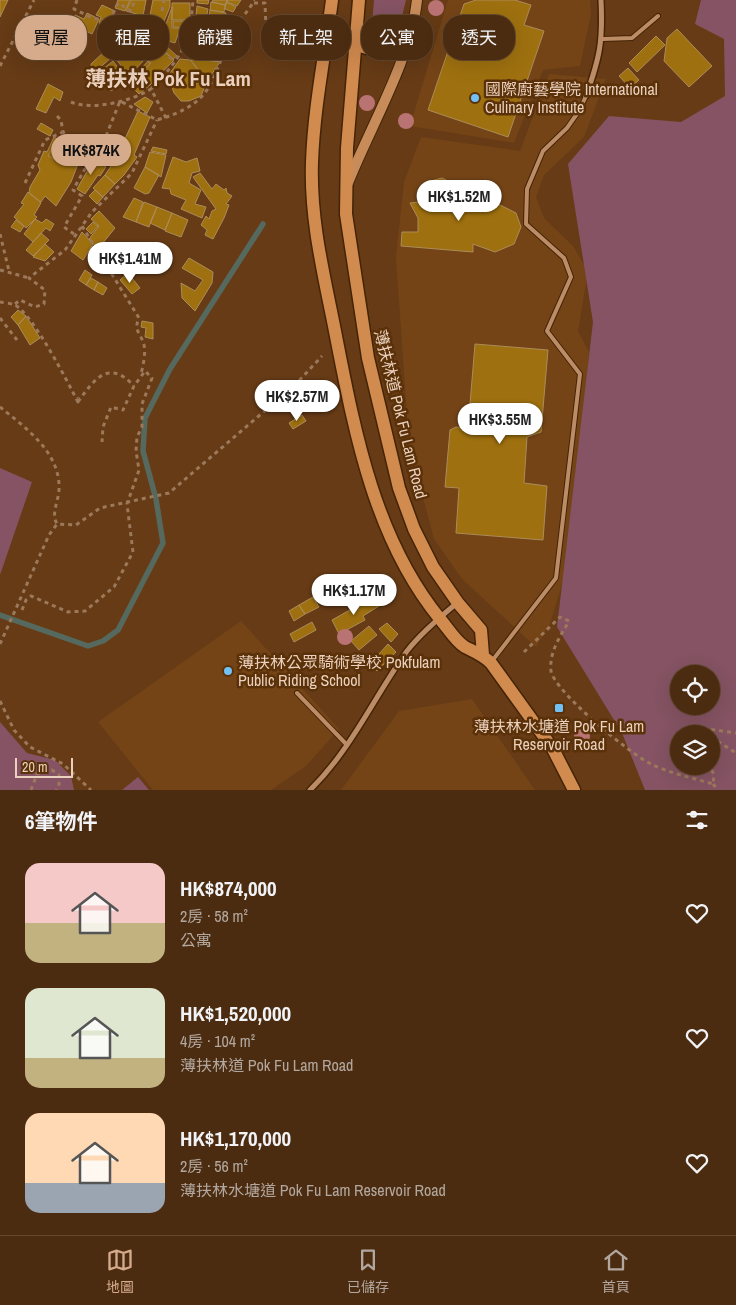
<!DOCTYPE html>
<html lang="zh-TW">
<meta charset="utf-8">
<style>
body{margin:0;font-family:"Archivo Narrow","Noto Sans TC",sans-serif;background:#56381e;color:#f1f3f6;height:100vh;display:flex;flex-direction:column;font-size:19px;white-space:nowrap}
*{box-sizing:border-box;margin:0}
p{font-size:16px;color:#b2a79f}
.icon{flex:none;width:28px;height:28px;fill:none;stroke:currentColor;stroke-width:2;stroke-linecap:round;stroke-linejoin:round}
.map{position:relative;height:790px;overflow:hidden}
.panel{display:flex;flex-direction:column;background:#4c2c10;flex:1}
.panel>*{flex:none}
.banner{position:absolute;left:15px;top:15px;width:706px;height:45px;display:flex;gap:10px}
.buttons{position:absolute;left:670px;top:665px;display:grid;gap:10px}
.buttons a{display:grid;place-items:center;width:50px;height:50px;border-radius:50%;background:#4c2c10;box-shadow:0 5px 20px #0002,0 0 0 1px #634830;font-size:25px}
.scale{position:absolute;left:15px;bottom:12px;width:58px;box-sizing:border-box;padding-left:5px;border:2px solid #ead0bd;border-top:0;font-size:14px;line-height:18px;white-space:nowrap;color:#ead0bd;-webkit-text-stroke:4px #5a3108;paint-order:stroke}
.price{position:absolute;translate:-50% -42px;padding:0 11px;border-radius:18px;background:#fff;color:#222;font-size:16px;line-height:32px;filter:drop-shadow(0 1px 2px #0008)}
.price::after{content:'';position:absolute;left:50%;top:30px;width:15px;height:11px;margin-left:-8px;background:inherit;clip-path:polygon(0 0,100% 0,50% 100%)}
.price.on{background:#d6ab8b;color:#111}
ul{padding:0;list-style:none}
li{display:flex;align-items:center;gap:15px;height:125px;padding:0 25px}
li span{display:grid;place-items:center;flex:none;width:140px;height:100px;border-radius:15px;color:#555}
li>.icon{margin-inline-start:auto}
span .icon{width:60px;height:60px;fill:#fffc;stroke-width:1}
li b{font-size:21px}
h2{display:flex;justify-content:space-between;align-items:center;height:60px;padding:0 25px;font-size:21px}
.tag{padding:0 18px;border-radius:20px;background:#4c2c10;box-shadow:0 5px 20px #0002,0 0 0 1px #634830;font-size:18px;line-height:45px}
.tag.on{background:#d6ab8b;color:#111}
.menu{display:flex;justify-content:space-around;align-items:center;height:70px;border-top:1px solid #634830;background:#4c2c10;font-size:14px;color:#b2a79f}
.menu a{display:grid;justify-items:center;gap:2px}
.menu .on{color:#d6ab8b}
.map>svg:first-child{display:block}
</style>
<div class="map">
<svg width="736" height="790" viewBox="0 0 736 790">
<rect width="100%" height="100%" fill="#663b16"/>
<path fill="#744417" d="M448 0H590L591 14 580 66 543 70 514 143 410 126Z
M549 74 606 79 584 137 544 175 536 197 544 218 573 246 588 272 578 331 589 352 570 558 550 624 536 647 462 579 434 539 409 445 396 257 404 182 421 137 520 151Z
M241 621 339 729 306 766 271 790H153L98 722Z
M472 699 535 790H341L399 711Z"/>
<path fill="#855363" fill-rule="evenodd" d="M374 0H406L398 32 387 41 371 37Z
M701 0H736V790H645L622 733 557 627 593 322 568 164 609 116 681 122 725 96 724 39 695 24ZM679 674H711V706H679ZM679 734H711V766H679Z
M0 468 32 482 0 575Z
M0 722 27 753 55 760 71 776 74 790H0Z
M138 777 149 790H122Z"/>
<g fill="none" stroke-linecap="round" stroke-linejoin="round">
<path stroke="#56695e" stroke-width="5.5" d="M0 615 88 646 103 641 118 630 163 543 156 499 143 451 145 418 170 369 263 224"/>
</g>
<path fill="#9e700f" stroke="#ac8c59" d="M0 0H8L0 17Z
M118 0H130L125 11 115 8Z
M131 0H146L143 16 126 11Z
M153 0H170V7L159 33 148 25Z
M197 0H209L208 4 197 3Z
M213 0H227L226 5 212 2Z
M227 0H241L237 6 227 2Z
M476 0H515L531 5 524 25 544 31 508 137 428 110 464 4Z
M211 2 225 5 224 12 210 10Z
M226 2 236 7 233 12 225 9Z
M172 3H190V20H172Z
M102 5 115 11 107 27 99 23 101 17 96 15Z
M197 6 208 9 203 34 194 33Z
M172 7V28H180L175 43 161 39Z
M210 10 226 13 221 37 206 35Z
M87 13 99 19 92 34 71 24 75 15 84 19Z
M173 21H190V25L189 28 173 27Z
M677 29 712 66 689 87 664 61 667 38Z
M147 30 158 38 155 41 158 44 147 57 132 44 142 31 144 33Z
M656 36 665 45 637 72 629 63Z
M205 37 223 40 220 62 203 59Z
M165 45 177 56 173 59 161 48Z
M131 46 146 58 129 76 116 59Z
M160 48 174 60 150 85 140 75 151 63 148 61Z
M105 51 111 58 91 75V64Z
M180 59 190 60 207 81 201 96 189 101H181L174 93 168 76Z
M196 59 220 62 207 81 191 60Z
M113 61 127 79 111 91 97 74Z
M148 61 150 64 139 75 150 85 139 94 128 83Z
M628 68 639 80 630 88 619 76Z
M48 84 63 92 60 101 54 97 46 113 36 109Z
M145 97 153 102 147 113 134 104Z
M138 111 150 117 134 155 137 157 124 175 115 184 105 175 115 160Z
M41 123 53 130 50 136 37 129Z
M54 137 80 152 75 161 78 164 71 182 56 206 45 196 41 202 29 193 30 187 40 170 38 165 44 151 47 152Z
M54 144 68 150 62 163 48 156Z
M153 147 167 150 166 154 151 151Z
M150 152 166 155 161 177 145 167Z
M173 157 186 162 197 158 200 171 192 173 189 183 201 190 195 204 206 207 202 218 181 209 186 200 171 194 170 189 162 188Z
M94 159 106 167 100 176 98 175 85 194 77 189Z
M145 167 159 175 149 193 145 194 134 188Z
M200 173 212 189 216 184 224 190 226 188 227 193 232 196 226 204 229 205 224 218 213 239 205 235 207 230 201 225 206 216 209 219 212 211 216 209 193 177Z
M105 175 115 184 103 197 93 188Z
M442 178 460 187 464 204 476 210 496 203 516 213 521 227 514 244 495 252 473 244V252L401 246 402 232H418V218L410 203 419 202 427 182Z
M95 190 103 197 97 204 89 196Z
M28 192 41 203 34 215 37 217 26 228 14 217 24 204 21 203Z
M134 198 143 202 136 222 123 217Z
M144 202 157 207 149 227 136 222Z
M157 207 172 213 165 230 150 223Z
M99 211 115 228 98 249 89 239 99 226 91 219Z
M172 213 188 220 181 237 165 231Z
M35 219 42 223 46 219 54 224 50 231 46 228 33 242 24 234Z
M16 220 24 226 20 232 11 227Z
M93 222 98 226 91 234 86 229Z
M82 232 93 244 83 260 71 251Z
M41 233 49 240 33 256 26 250Z
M45 244 54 252 45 261 33 257Z
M189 258 213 272 212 283 195 311 182 298 181 283 195 291 203 280 182 268Z
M85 270 92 275 86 285 79 280Z
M128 273 140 288 132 294 120 280Z
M91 278 98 282 94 290 86 285Z
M98 282 107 288 103 295 94 290Z
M18 310 26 316 18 325 11 317Z
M26 316 40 338 30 345 18 325Z
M142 321 153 323V339L145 337 146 328 141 327Z
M475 344 548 350 541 432 527 437 524 483 547 486 543 540 456 533 459 488 445 487 450 430 456 427 468 428Z
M302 415 306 421 293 429 289 423Z
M313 597 319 607 305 614 299 605Z
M373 597 379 606 363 616 365 620 339 634 332 620Z
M299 605 305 614 294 621 289 611Z
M312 622 316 630 294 642 290 634Z
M387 623 398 634 391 642 379 629Z
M369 626 377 635 359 650 351 641Z
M388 644 396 652 377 671 370 664Z"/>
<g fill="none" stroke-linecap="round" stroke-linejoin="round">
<defs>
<path id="service" d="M603 39 632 38 658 16
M492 661 556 578 580 374 547 331 571 277 564 258 526 224 527 189 543 151 567 128 579 111 586 96
M297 693 347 745"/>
<path id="minor" d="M586 96C600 57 603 41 601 0
M310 790C351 750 374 697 407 651 421 633 440 617 457 603"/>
<path id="secondary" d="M348 183C370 127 411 59 417 0"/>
<path id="primary" d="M332 0C325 54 314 107 312 162 310 218 323 271 334 326 354 428 373 537 440 619 447 627 456 642 465 647 475 652 483 655 491 663L553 749 574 790
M359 0 347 148 346 214 368 358 399 488 414 529 433 567 458 603 481 630 483 655
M328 28C357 49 376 57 408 38"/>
</defs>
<use href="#service" stroke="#442407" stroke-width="6"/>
<use href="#minor" stroke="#442407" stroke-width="8"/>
<use href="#secondary" stroke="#442407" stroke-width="12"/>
<use href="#primary" stroke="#442407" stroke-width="15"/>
<path stroke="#9d795b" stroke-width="3" stroke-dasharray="4 4" stroke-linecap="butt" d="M77 0 74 9 90 17 109 22 118 3 131 11 135 0
M254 3H265L266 29
M162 11 164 0
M157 46 174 61
M186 47 204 36 229 40
M0 66 34 0
M71 102C92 111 132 101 151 89
M57 116 61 120 63 132 94 153
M166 118 151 89C182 57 190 44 193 0
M25 183 45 140 63 132
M82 226 139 318C133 331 141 333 144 345 146 353 143 366 141 374
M0 234 9 271
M74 234 64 227 82 196 73 190 94 153 98 156 120 101 157 120C214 103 210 83 231 35 236 22 249 12 254 0
M0 270 29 278
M0 302C4 303 11 303 15 305 34 316 67 381 78 402V397
M15 304 20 300 35 307 44 304 45 290 29 278 65 250 92 212 132 173 157 120
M0 318 17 340
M78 402C95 378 109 359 134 386
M0 407C26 428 61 453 59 490 58 503 51 513 57 524L76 525 100 508 169 493 296 384 322 356
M22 610 26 600 31 596 68 612 85 611 114 587 133 552 127 504 139 470 136 451 137 437 142 427V404L152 378 145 371 134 386 123 410 111 407 103 427 102 442
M0 644 49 535 57 524
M524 652 560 617 569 621C560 637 549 652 551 671 555 692 630 754 651 764 669 773 693 778 713 784L714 775 710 766
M0 701 14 730 30 747 63 764 91 790
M695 727 706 734
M698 734 695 727 736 733
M711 737 736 753
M713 784 718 790
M31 790 37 774 52 770 59 775V786L56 790"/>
<use href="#service" stroke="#bc8c66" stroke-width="4"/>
<use href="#minor" stroke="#bc8c66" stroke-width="5"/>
<use href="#secondary" stroke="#c78c5a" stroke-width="10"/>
<use href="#primary" stroke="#d28b4f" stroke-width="12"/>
</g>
<g fill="#ba7373">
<circle cx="436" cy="8" r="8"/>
<circle cx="367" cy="103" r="8"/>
<circle cx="406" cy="121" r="8"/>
<circle cx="345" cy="637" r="8"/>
<circle cx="582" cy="736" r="8"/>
</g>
<g fill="#72c1f5" stroke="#5a3108" stroke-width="2">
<circle cx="475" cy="98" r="5"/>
<circle cx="228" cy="671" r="5"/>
<rect x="554" y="703" width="10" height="10" rx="2.5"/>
</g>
<g text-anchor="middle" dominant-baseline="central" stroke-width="5" stroke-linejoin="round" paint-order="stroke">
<g font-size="16" fill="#ead0bd" stroke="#5a3108" text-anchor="start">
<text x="485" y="89">國際廚藝學院 International<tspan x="485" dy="18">Culinary Institute</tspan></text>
<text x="238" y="662">薄扶林公眾騎術學校 Pokfulam<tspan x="238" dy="18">Public Riding School</tspan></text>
<text x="559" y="726" text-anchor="middle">薄扶林水塘道 Pok Fu Lam<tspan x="559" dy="18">Reservoir Road</tspan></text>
</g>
<g font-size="16" fill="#ead0bd" stroke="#5a3108">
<text transform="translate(401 414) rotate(76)">薄扶林道 Pok Fu Lam Road</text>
</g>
<g font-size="21" font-weight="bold" fill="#ead0bd" stroke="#5a3108">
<text x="168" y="78">薄扶林 Pok Fu Lam</text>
</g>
</g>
</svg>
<div class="buttons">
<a><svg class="icon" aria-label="locate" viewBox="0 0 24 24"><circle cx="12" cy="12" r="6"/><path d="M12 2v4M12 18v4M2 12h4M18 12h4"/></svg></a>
<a><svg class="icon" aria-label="layers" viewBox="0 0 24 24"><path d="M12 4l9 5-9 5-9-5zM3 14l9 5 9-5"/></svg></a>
</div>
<div class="scale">20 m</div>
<b class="price on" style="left:91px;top:176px">HK$874K</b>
<b class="price" style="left:459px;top:222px">HK$1.52M</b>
<b class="price" style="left:130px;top:284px">HK$1.41M</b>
<b class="price" style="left:297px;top:422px">HK$2.57M</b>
<b class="price" style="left:500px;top:445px">HK$3.55M</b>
<b class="price" style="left:354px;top:616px">HK$1.17M</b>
<div class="banner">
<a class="tag on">買屋</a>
<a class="tag">租屋</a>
<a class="tag">篩選</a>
<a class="tag">新上架</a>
<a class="tag">公寓</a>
<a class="tag">透天</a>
</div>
</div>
<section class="panel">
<h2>6筆物件<svg class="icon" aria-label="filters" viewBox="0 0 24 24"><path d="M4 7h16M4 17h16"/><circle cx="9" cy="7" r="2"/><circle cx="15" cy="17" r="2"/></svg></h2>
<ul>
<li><span style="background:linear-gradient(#f6c9c9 60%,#c2b280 0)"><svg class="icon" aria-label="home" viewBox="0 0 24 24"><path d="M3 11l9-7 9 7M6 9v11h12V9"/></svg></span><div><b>HK$874,000</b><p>2房 · 58 m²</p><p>公寓</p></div><svg class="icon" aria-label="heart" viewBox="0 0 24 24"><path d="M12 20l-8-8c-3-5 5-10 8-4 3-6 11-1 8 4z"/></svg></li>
<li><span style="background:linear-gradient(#dfe7d0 70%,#c2b280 0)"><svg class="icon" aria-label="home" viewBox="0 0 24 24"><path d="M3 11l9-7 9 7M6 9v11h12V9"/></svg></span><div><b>HK$1,520,000</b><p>4房 · 104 m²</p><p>薄扶林道 Pok Fu Lam Road</p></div><svg class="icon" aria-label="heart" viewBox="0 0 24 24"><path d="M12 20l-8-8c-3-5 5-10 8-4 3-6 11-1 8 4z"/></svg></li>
<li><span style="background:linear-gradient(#ffd9b3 70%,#9aa5b1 0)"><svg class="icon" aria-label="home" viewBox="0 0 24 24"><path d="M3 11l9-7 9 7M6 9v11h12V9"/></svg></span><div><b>HK$1,170,000</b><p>2房 · 56 m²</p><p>薄扶林水塘道 Pok Fu Lam Reservoir Road</p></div><svg class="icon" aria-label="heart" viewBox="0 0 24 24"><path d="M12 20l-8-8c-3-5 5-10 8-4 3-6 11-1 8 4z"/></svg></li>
</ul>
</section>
<nav class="menu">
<a class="on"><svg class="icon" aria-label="map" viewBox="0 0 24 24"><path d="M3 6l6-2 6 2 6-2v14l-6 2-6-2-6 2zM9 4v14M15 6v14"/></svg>地圖</a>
<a><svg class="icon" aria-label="saved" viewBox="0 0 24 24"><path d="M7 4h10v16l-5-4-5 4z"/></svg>已儲存</a>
<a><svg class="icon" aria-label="home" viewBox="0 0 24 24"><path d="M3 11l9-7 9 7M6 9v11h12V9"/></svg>首頁</a>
</nav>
